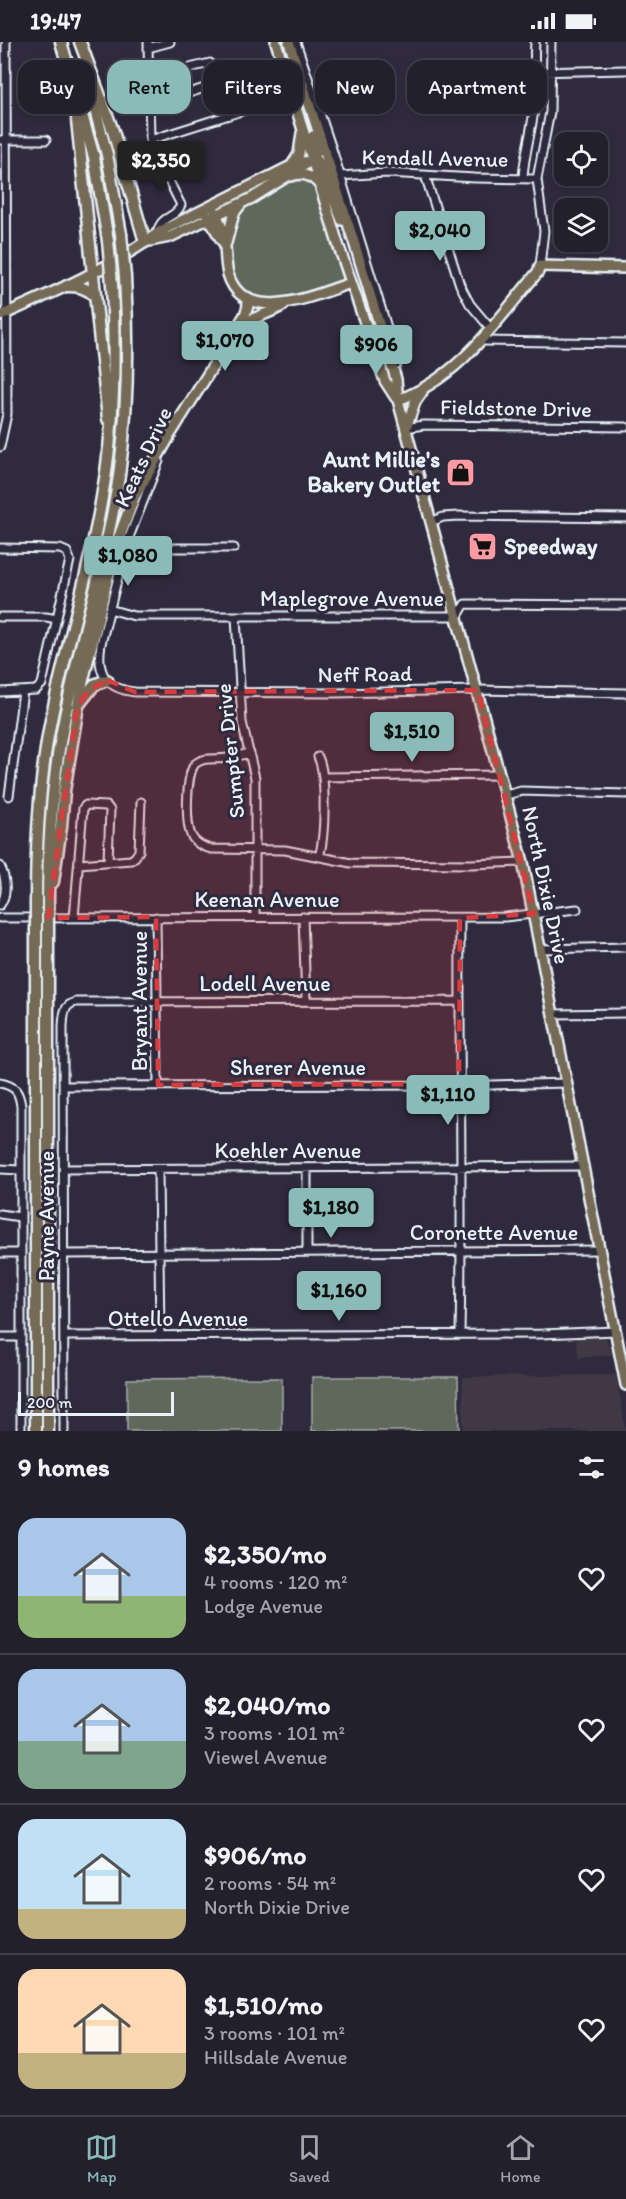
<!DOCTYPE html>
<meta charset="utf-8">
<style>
body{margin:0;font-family:Itim,sans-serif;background:#2b2836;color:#f1f3f6;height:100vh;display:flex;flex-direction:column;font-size:22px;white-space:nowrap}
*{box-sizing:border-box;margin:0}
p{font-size:20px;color:#a3a3aa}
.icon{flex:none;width:33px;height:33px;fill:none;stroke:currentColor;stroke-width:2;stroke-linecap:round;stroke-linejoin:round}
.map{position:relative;height:1389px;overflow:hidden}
.side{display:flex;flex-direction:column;background:#23202e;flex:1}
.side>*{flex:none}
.hud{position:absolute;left:18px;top:18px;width:591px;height:54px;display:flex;gap:12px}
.tools{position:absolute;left:554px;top:90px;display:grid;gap:12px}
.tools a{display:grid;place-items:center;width:54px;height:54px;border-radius:12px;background:#23202e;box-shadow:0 3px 9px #0003,0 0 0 2px #403e4a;font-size:30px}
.scale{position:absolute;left:18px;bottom:15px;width:156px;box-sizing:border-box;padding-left:6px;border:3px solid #e8f1f8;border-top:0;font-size:16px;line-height:21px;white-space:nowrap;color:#e8f1f8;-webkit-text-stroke:4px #2f2a3d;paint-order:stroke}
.price{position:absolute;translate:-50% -51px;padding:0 14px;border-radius:6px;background:#8bbbb9;color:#111;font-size:20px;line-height:39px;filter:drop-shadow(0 2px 3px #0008)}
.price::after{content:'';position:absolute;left:50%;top:36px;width:18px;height:14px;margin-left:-9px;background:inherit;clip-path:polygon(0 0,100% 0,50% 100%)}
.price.active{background:#222;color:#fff}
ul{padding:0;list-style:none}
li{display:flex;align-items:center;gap:18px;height:150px;padding:0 18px}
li+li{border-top:2px solid #403e4a}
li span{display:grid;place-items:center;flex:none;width:168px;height:120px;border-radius:18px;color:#555}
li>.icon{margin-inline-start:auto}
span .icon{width:72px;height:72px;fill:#fffc;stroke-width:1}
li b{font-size:26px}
h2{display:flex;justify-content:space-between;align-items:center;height:72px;padding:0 18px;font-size:26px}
.pill{padding:0 21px;border-radius:18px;background:#23202e;box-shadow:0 3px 9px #0003,0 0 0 2px #403e4a;font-size:21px;line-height:54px}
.pill.active{background:#8bbbb9;color:#111}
.status{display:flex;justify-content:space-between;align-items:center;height:42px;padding:0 30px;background:#23202e;direction:ltr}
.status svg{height:16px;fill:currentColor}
.dock{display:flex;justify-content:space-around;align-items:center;height:84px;border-top:2px solid #403e4a;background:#23202e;font-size:16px;color:#a3a3aa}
.dock a{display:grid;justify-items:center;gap:3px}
.dock .active{color:#8bbbb9}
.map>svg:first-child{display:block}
</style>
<div class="status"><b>19:47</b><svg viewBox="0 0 49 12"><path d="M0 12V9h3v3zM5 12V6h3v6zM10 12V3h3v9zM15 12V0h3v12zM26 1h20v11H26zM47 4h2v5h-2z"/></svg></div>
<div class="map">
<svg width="626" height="1389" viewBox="0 0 626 1389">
<rect width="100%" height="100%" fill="#2f2a3d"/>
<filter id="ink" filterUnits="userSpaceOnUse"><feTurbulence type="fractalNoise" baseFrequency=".0167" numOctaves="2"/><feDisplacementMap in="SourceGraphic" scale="12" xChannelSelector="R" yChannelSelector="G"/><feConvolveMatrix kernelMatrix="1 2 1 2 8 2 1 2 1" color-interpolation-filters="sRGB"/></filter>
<g filter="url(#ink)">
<path fill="#413945" d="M576 1295H606L612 1313 578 1316Z
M616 1333 626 1389H463V1335Z"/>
<path fill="#61685b" stroke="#a4acaa" stroke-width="1.5" d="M300 135 312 138 317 147 343 237 341 240C323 246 290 260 274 260 252 260 231 243 228 221 228 214 230 205 231 198 232 186 235 173 243 163L287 139Z
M312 1335H458L459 1389H312Z
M282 1336V1389H127V1337Z"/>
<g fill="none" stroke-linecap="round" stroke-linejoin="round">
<defs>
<path id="minor" d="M148 0 150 98 156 113 181 163C175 178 161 171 157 192
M296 0 333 110 394 308 397 322 392 324
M148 6 170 0
M533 30 626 28
M148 36 210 21 214 42
M149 64 266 26 270 29 277 49 275 58 264 62 150 98
M0 98H46
M425 133 460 243 470 262 491 287
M339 134 387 131 475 136 537 137
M523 136C524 112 532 90 534 66 537 44 533 22 535 0
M540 224 544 189 537 137 550 70 551 0
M482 299 626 301
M406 386 423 383 626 385
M0 405 7 372 6 0
M159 419 126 503 101 602C96 631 106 647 135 650L335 651 478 648 626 651
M431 480 443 475 459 474 626 476
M126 503 145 506H234
M0 506 60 507 67 510 70 518 42 642 36 648 0 650
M109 567 134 574H458L465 562 626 563
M0 575H46L57 577
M236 575 242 680 255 736V875
M250 711C242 713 234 715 227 716 217 718 204 714 195 722 186 732 185 783 192 795 196 802 203 805 211 807L285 808 351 821 471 822 523 820
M318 715C327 733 325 795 319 815
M323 735 501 733
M506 753 521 749 626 752
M9 754 23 649
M79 822 131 818 135 815 139 809 141 760
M0 824C6 836 8 853 0 863
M156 875 158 1043
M303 875 306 959
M0 876 505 875 577 867
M74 876 83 766 86 763 107 764 110 768 108 819
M541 907 626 905
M554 972 626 971
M0 1041C15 1044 19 1049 21 1064V1389
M64 1044 491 1043 567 1041
M307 1126V1209
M0 1127 20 1128
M64 1127 584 1124
M158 1127 160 1294
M0 1172 20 1175
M0 1211H20
M64 1212 600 1208
M460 1291C463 1153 459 1014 460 876
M64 1294 541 1292 616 1289
M0 1295H21
M64 1389 63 984C64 973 63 963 76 960L459 959"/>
<path id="major" d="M276 0 338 202 385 339 396 356
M289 0 354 200 396 337 398 358 523 820 626 1343
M292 123 299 112 302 91
M291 134C303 130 311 133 319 142
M215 169C219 178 223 186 224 195 226 208 225 220 228 232 244 286 317 252 351 241
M207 173 222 199
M150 199 170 195 252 156 299 127 312 118 316 112 313 94
M226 201 234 171 241 162
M0 274C55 250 112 225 161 189L299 120 318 119 342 178
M239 284C253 275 269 272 284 263
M398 358C461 335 496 279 538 230L540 224 626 226
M406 386 415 360 422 350
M168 396 245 273 248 264 247 255"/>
<path id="highway" d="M61 0 94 115 108 199
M80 0 113 89 145 200
M84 25 107 113 121 192
M78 61 77 78 108 377
M67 244C78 244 85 245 94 253
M79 662 94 643 107 638
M53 840 61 785 64 749 81 646 113 512 134 455 168 396
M36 863C36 800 39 735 52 673 67 600 90 529 102 455 115 385 115 313 112 242
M48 863C48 800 52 736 65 674 81 594 107 516 119 434 128 368 129 302 125 235
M36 889V1389
M48 889V1389"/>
</defs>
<use href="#minor" stroke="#e8f1f8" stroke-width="11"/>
<use href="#major" stroke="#e8f1f8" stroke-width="14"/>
<use href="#highway" stroke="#e8f1f8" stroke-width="15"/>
<use href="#minor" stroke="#2f2a3d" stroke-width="7"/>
<use href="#major" stroke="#746b55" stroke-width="9"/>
<use href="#highway" stroke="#746b55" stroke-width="10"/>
<defs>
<path id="highway-bridge" d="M121 192 125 235
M108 199 112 242
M36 863V889
M48 889V863"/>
</defs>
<use href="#highway-bridge" stroke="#e8f1f8" stroke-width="15" stroke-linecap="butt"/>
<use href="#highway-bridge" stroke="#746b55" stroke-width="10"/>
</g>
</g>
<path fill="#d83c3d" fill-opacity="0.2" stroke="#d83c3d" stroke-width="4.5" stroke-dasharray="12 8" stroke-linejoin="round" d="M107 638 135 650 478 648 534 872 460 876 459 1042 158 1043 156 875 48 876 77 664 88 649Z"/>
<defs>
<symbol id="shop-square" viewBox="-11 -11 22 22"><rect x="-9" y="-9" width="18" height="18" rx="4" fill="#ff9aa2" stroke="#2f2a3d"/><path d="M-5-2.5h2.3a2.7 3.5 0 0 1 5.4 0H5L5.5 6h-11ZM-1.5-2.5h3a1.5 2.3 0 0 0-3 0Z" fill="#111"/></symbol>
<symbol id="supermarket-square" viewBox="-11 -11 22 22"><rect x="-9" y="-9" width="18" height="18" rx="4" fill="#ff9aa2" stroke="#2f2a3d"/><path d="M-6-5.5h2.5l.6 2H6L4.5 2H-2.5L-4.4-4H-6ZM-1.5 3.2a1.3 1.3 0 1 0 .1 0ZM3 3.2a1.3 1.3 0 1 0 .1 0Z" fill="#111"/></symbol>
</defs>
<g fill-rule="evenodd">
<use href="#shop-square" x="444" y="414" width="33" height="33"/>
<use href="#supermarket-square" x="466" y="488" width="33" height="33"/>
</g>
<g text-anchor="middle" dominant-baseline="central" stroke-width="6" stroke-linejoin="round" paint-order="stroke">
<g font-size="22" fill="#e8f1f8" stroke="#2f2a3d">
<text transform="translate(435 116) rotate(1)">Kendall Avenue</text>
<text transform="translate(516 366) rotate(1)">Fieldstone Drive</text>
<text transform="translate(143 415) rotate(-65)">Keats Drive</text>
<text x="352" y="556">Maplegrove Avenue</text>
<text transform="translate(365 632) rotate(-1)">Neff Road</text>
<text transform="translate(230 709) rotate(-96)">Sumpter Drive</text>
<text transform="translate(546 843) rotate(78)">North Dixie Drive</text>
<text x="267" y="857">Keenan Avenue</text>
<text x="265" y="941">Lodell Avenue</text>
<text transform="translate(139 959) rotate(-90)">Bryant Avenue</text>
<text x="298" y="1025">Sherer Avenue</text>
<text x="288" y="1108">Koehler Avenue</text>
<text transform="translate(46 1174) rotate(-90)">Payne Avenue</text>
<text x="494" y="1190">Coronette Avenue</text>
<text x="178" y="1276">Ottello Avenue</text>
</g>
<g font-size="22" font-weight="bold" fill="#e8f1f8" stroke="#2f2a3d" text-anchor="end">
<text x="440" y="417">Aunt Millie's<tspan x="440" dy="25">Bakery Outlet</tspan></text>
<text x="504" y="504" text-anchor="start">Speedway</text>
</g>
</g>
</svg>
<div class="tools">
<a><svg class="icon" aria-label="locate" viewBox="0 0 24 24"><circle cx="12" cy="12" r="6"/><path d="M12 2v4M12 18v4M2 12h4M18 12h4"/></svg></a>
<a><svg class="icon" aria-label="layers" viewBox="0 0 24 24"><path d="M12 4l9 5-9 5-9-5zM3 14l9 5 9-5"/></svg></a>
</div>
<div class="scale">200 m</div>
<b class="price active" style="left:161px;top:150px">$2,350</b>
<b class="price" style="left:440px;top:220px">$2,040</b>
<b class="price" style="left:225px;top:330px">$1,070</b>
<b class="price" style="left:376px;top:334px">$906</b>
<b class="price" style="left:128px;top:545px">$1,080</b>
<b class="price" style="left:412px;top:721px">$1,510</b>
<b class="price" style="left:448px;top:1084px">$1,110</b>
<b class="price" style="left:331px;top:1197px">$1,180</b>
<b class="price" style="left:339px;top:1280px">$1,160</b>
<div class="hud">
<a class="pill">Buy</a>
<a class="pill active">Rent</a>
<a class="pill">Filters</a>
<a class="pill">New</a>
<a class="pill">Apartment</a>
</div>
</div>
<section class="side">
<h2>9 homes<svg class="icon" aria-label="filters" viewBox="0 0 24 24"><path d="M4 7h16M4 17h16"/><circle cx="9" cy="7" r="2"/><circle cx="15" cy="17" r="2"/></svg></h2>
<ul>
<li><span style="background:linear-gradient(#a9c7e8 65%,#8fb573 0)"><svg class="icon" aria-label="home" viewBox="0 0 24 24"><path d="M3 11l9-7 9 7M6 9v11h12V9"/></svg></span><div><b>$2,350/mo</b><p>4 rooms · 120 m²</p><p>Lodge Avenue</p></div><svg class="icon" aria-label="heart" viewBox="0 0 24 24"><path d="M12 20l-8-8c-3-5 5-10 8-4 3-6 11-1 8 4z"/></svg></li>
<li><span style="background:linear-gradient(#a9c7e8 60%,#7fa58c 0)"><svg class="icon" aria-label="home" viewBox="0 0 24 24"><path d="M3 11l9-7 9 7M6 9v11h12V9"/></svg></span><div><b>$2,040/mo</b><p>3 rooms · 101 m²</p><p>Viewel Avenue</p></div><svg class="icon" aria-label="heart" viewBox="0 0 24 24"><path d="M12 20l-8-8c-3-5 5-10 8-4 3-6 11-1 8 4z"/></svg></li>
<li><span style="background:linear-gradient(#bfe0f5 75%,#c2b280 0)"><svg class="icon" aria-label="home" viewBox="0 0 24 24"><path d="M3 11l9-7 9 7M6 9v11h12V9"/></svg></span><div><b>$906/mo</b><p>2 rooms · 54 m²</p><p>North Dixie Drive</p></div><svg class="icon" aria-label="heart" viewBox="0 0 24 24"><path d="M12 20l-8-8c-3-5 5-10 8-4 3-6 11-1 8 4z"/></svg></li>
<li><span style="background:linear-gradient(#ffd9b3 70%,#c2b280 0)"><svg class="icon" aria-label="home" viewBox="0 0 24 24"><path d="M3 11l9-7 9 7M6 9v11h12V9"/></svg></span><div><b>$1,510/mo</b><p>3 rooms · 101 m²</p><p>Hillsdale Avenue</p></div><svg class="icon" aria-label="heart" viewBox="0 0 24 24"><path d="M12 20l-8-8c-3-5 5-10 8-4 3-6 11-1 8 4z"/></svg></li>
</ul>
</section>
<nav class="dock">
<a class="active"><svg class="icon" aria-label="map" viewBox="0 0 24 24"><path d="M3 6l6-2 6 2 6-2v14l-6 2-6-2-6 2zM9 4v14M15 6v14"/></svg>Map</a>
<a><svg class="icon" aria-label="saved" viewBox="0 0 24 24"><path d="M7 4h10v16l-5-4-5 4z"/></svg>Saved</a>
<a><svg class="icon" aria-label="home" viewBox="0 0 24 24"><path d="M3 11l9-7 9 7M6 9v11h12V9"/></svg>Home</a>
</nav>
